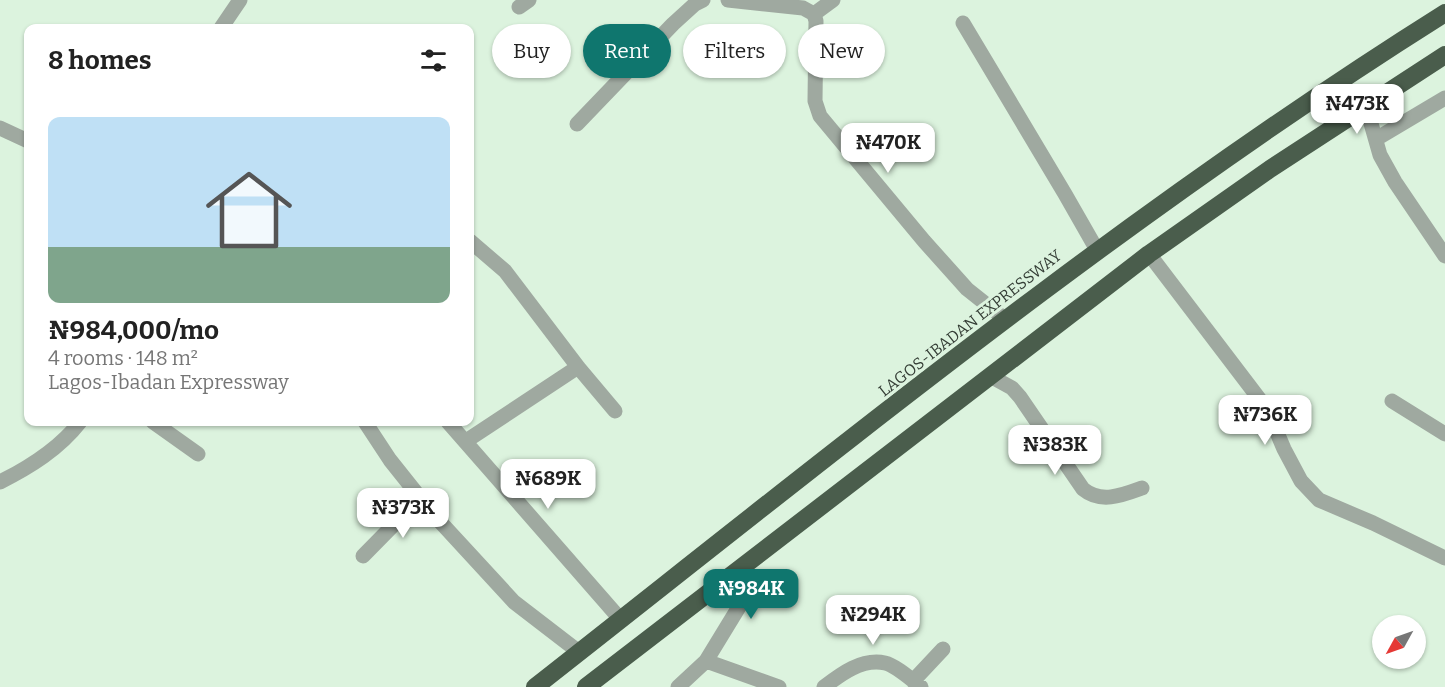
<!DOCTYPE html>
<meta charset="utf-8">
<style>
body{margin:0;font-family:Bitter,serif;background:#f2f2f2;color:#222;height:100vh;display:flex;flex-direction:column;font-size:22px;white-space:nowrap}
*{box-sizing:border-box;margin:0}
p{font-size:20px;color:#767676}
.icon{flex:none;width:33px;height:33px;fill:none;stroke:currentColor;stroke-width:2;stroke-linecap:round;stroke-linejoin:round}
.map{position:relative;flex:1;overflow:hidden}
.panel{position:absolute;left:24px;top:24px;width:450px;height:402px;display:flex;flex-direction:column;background:#fff;border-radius:12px;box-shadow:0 2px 4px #0004}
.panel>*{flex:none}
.guide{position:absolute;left:492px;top:24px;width:570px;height:54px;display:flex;gap:12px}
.needle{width:39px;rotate:230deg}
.buttons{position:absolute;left:1372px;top:615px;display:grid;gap:12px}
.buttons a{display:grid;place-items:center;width:54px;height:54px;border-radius:50%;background:#fff;box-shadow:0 2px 4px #0004;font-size:30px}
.price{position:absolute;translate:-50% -51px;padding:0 14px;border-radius:12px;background:#fff;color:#222;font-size:20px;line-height:39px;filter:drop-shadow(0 2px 3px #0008)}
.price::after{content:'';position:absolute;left:50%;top:36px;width:18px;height:14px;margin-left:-9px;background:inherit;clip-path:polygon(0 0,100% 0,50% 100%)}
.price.selected{background:#0f766e;color:#fff}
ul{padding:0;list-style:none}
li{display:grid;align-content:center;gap:12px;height:318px;padding:0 24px}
li span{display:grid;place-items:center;height:186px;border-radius:12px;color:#555}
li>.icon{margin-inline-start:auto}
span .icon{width:108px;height:108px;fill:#fffc;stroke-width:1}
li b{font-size:26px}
h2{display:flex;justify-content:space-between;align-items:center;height:72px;padding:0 24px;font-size:26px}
.tag{padding:0 21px;border-radius:27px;background:#fff;box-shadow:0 2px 4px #0004;font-size:21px;line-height:54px}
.tag.selected{background:#0f766e;color:#fff}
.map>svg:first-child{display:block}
</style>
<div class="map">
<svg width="1445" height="687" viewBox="0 0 1445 687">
<rect width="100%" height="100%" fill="#dcf3de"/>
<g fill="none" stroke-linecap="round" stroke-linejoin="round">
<path stroke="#9fa9a0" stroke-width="15" d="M728 0 803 8 814 14 816 21 815 101 820 116 924 241 967 289 1006 320
M519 7 529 0
M814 14 833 0
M963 23 1065 194 1097 250
M221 28 240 0
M1366 106 1380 155 1395 182 1445 256
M577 124 673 24 695 4 703 0
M0 128 28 141
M1376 139 1445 98
M470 241 505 271 578 367 615 411
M1149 254 1267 409 1284 449 1301 481 1319 500 1373 523 1445 558
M992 377 1012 388 1020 397 1083 489C1101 504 1123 495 1142 488
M1392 401 1445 434
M153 422 198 454
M365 422 390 460 433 514 514 602 579 652
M448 422 621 620
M466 441 578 367
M0 482C30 467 59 449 80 422
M363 556 420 498
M706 661 779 687
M913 681 943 649
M678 687 706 661 742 602 744 586 740 568
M824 687C841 674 862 658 885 663 895 665 912 680 921 687"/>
<path stroke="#4a5d4c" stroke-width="18" d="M535 687C832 454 1125 214 1445 13
M586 687 1149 254 1270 169 1445 55"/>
</g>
<g text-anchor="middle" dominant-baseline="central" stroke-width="6" stroke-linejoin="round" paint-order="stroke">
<g font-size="16" fill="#343d35" stroke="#dcf3de">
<text transform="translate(970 323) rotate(-38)">LAGOS-IBADAN EXPRESSWAY</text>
</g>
</g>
</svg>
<div class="buttons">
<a><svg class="needle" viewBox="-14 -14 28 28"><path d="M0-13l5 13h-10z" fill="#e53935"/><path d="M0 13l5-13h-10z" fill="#767676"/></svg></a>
</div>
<b class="price" style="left:1357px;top:135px">₦473K</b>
<b class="price" style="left:888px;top:174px">₦470K</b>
<b class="price" style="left:1265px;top:446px">₦736K</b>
<b class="price" style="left:1055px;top:476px">₦383K</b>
<b class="price" style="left:548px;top:510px">₦689K</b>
<b class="price" style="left:403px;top:539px">₦373K</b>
<b class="price selected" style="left:751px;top:620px">₦984K</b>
<b class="price" style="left:873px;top:646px">₦294K</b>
<div class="guide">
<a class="tag">Buy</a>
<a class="tag selected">Rent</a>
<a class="tag">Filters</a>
<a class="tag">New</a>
</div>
<section class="panel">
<h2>8 homes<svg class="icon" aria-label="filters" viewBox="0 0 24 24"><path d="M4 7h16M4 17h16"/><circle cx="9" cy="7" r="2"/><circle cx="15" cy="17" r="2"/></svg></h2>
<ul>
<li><span style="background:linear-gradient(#bfe0f5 70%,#7fa58c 0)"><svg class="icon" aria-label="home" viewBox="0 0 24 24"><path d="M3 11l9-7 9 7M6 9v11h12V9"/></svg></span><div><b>₦984,000/mo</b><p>4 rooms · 148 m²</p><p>Lagos-Ibadan Expressway</p></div></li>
</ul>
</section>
</div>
